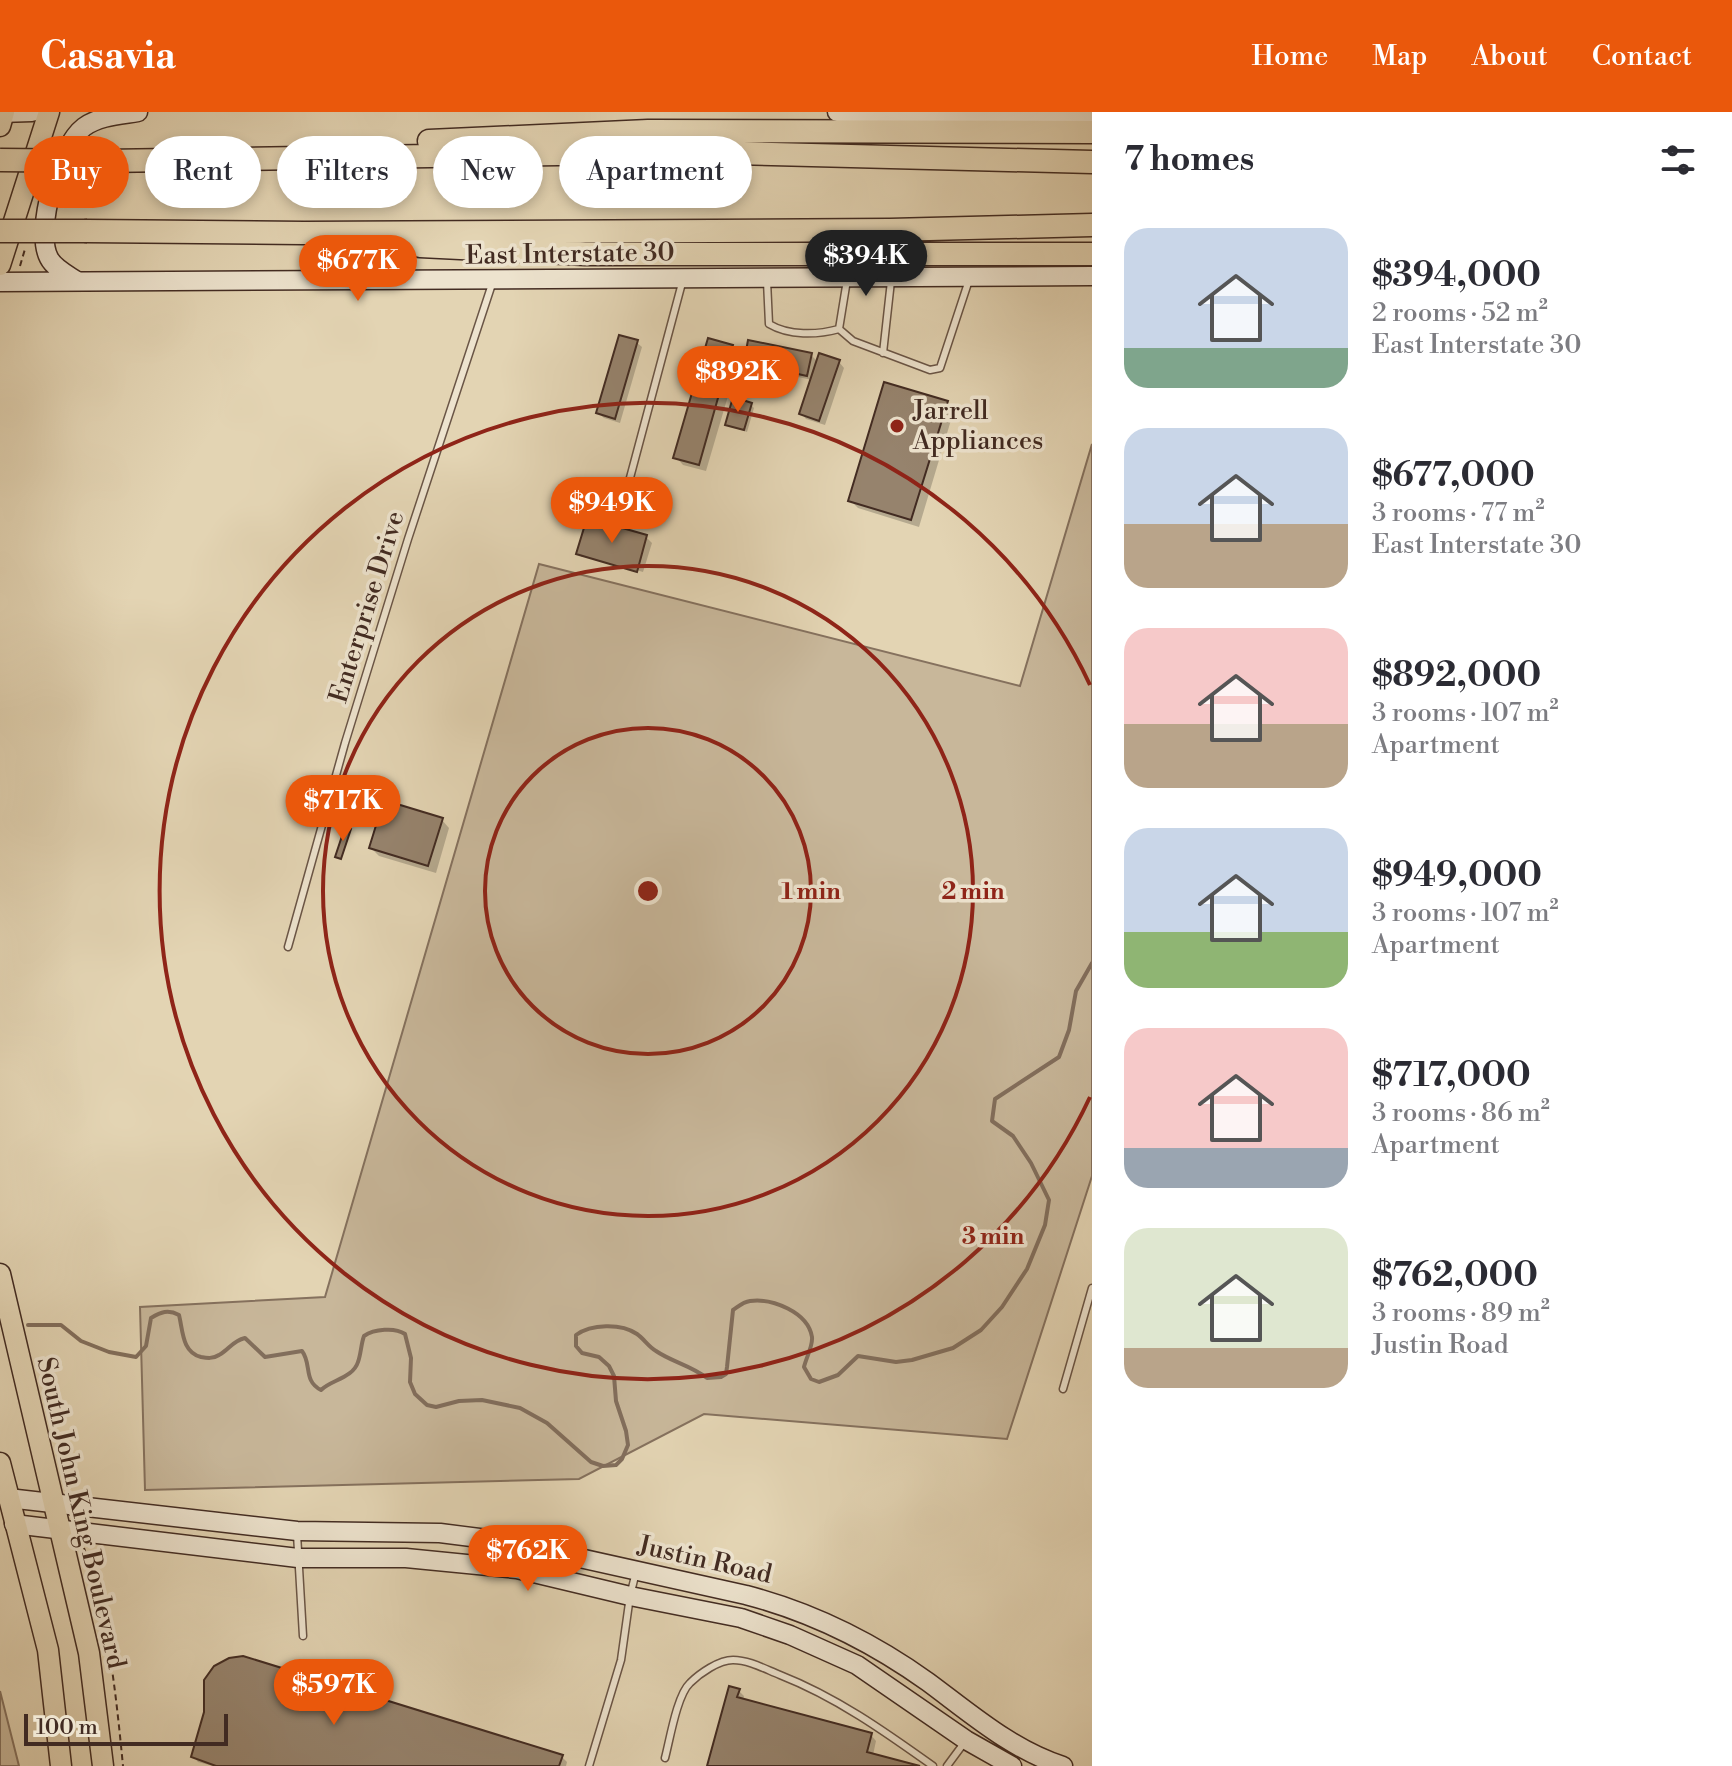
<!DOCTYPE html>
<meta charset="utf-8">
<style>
body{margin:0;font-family:"Libre Bodoni",serif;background:#f2f2f3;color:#2b2b33;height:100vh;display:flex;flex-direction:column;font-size:30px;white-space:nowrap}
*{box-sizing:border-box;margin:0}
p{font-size:26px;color:#7c7c81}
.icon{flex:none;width:44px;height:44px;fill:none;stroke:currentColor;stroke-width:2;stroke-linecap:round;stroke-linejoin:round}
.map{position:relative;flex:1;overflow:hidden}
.details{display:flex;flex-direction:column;background:#fff;width:640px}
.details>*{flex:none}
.top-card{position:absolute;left:24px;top:24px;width:760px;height:72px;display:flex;gap:16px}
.scale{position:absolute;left:24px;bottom:20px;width:204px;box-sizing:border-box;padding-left:8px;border:4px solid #422b22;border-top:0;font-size:22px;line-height:28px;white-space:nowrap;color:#422b22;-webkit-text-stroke:6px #ede3ce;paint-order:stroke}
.price{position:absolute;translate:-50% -68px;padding:0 18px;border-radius:28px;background:#ea580c;color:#fff;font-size:26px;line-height:52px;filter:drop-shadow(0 2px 4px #0008)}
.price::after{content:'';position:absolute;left:50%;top:48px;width:24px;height:18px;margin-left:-12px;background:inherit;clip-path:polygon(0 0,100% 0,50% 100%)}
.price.active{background:#222;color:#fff}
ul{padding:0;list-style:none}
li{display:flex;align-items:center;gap:24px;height:200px;padding:0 32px}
li span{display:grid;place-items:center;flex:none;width:224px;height:160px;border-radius:24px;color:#555}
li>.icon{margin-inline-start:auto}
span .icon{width:96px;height:96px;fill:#fffc;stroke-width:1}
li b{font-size:34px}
h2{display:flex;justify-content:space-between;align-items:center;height:96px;padding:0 32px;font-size:34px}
.chip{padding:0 28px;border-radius:36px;background:#fff;box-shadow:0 4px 12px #0003;font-size:28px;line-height:72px}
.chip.active{background:#ea580c;color:#fff}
header{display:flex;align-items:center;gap:48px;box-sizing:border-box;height:112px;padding:0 40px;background:#ea580c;color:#fff}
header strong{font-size:38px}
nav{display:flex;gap:44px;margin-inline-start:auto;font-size:28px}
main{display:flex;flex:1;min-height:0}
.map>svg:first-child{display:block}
</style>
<header>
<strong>Casavia</strong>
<nav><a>Home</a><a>Map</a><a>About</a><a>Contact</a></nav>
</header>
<main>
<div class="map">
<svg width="1092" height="1654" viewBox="0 0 1092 1654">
<rect width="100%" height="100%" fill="#e3d4b3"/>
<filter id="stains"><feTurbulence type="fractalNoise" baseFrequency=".0025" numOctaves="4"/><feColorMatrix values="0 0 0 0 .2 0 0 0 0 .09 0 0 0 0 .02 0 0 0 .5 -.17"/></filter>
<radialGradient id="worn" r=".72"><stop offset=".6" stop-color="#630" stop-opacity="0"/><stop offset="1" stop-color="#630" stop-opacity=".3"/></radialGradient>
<path fill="#c8b79a" stroke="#85715e" stroke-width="2" d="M1092 332V1064L1007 1327 704 1302 579 1367 145 1378 140 1195 325 1185 539 452 1020 574Z
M0 1579 19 1654H0Z"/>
<path fill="#0003" d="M636 230 642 235 620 311 604 306 598 301Z
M732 235 740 243 706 359 683 353 676 345Z
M811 243 818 250H839L844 256 825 313 806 307 801 301 812 268 751 255 746 250Z
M947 291 954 298 919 415 858 396 850 388Z
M751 293 754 296 747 320 727 312Z
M646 425 652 431 643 460 582 442V445L578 442Z
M360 700 442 708 449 716 436 761 379 744 371 736 378 711 368 708Z
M739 1579 744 1584 743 1588 871 1623 876 1629 873 1643 912 1654H709Z
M193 1644 562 1645 567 1650 566 1654H213L198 1650Z"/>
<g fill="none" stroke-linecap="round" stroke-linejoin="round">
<path stroke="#826e5c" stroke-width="4" d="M28 1213H61L81 1229 109 1240 136 1245 146 1234 151 1206C161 1200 168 1197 179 1203 183 1219 182 1240 201 1245 207 1246 213 1247 219 1243 229 1238 232 1229 245 1226L265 1245 302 1239C312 1252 303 1269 321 1278 331 1268 353 1266 358 1250 361 1242 361 1232 364 1224 374 1217 395 1215 405 1222L411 1246 410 1270 415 1282 427 1293 436 1295 459 1289 482 1288 520 1296 547 1311 591 1350 603 1354 616 1353 622 1347 628 1333 626 1319 616 1289 614 1264 609 1254 599 1245 582 1241 576 1234V1223C591 1212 621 1211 637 1222 644 1227 649 1235 656 1239 672 1250 690 1253 707 1266L721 1265 726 1262 727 1255 733 1198C739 1194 743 1190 750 1189 772 1186 808 1200 812 1225 813 1234 806 1246 804 1255L811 1267 819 1270 838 1263 858 1244 896 1250 912 1248 953 1236 981 1218 1002 1195 1027 1157 1045 1113 1049 1088 1031 1051 1013 1024 992 1009 995 987 1059 945 1069 918 1076 879 1092 851"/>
</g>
<path fill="#96836d" stroke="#422b22" stroke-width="2" d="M619 223 638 228 615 307 596 301Z
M708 226 733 233 699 353 673 346Z
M748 228 812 241 807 264 744 250Z
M819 241 840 248 819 309 799 302Z
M884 270 948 289 911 408 848 389Z
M733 285 752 291 744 318 725 313Z
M587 406 647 423 637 460 576 442Z
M364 682 443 706 428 754 369 736 378 707 358 701Z
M345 715 351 717 341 747 335 745Z
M243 1544 563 1643 559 1654H216L191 1645 204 1600V1568L214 1554 229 1546Z
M729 1574 740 1577 737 1585 872 1621 867 1640 920 1654H707Z"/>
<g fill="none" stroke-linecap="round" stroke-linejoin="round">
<defs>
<path id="lane" d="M847 168 839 217 853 229 930 258 940 256 969 168
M767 169 769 212C789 224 817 223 839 217
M883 241 891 169
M623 392 682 171
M288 835 345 631 408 427 493 169
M1063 1277 1092 1176
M297 1422 303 1524
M665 1646C670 1627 677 1583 690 1571 700 1561 719 1548 733 1548 749 1548 765 1557 780 1563 836 1585 884 1619 933 1654
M589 1654 621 1548 630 1484 636 1460
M947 1654 964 1631"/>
<path id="secondary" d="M837 0 1092 5
M0 1 32 0
M77 169C68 163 54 156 49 146 34 118 59 34 84 15 99 4 120 3 138 0
M0 170 1092 164
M8 1386 297 1419 440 1421 503 1429 746 1483C811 1500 872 1530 928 1570 970 1601 1012 1638 1063 1654
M14 1412 298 1446H406L517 1457 630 1484 741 1506 790 1523 857 1553 966 1628 1012 1654"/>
<path id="primary" d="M0 14 4 0
M0 153 49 0
M0 1162 89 1541 103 1654
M0 1351 48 1538 61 1654"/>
<path id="highway" d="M429 29 648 19 1092 20
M104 49 692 40 1092 50
M87 119 304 121 890 118 1092 113
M420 134 585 142H1092"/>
</defs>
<use href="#lane" stroke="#6a5546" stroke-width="9"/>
<use href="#secondary" stroke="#422b22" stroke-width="21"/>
<use href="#primary" stroke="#422b22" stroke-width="23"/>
<use href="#highway" stroke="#422b22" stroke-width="25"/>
<path stroke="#422b22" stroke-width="2" stroke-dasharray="6 4" stroke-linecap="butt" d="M20 154 25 137
M84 1436C108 1504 116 1582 123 1654"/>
<use href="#lane" stroke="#ede3ce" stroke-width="6"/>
<use href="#secondary" stroke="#ede3ce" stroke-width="18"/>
<use href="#primary" stroke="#e3d4b3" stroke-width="20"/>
<use href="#highway" stroke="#e3d4b3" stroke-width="22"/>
<defs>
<path id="highway-bridge" d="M0 48 104 49
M0 119H87"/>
</defs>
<use href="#highway-bridge" stroke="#422b22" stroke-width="25" stroke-linecap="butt"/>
<use href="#highway-bridge" stroke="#e3d4b3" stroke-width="22"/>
</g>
<g fill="none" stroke="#8f2418" stroke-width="4">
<circle cx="648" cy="779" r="163"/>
<circle cx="648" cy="779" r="325"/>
<path d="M1090 985A488 488 0 1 1 1090 573"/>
</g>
<circle fill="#8f2418" stroke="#ede3ce" stroke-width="3" cx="897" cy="314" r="8"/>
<g text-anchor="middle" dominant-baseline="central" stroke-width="7" stroke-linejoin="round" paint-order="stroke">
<g font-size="26" fill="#422b22" stroke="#ede3ce">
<text transform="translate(570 142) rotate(-1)">East Interstate 30</text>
<text transform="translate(367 495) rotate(-73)">Enterprise Drive</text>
<text transform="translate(81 1401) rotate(77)">South John King Boulevard</text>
<text transform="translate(705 1448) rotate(13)">Justin Road</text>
</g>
<g font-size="26" fill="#422b22" stroke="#ede3ce" text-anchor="start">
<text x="913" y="299">Jarrell<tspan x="913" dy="30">Appliances</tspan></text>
</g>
</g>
<circle cx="648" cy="779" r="12" fill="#8f2418" stroke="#ede3ce" stroke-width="4"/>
<g font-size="24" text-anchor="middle" font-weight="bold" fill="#8f2418" stroke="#ede3ce" stroke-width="7" stroke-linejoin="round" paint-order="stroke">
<text x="811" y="787">1 min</text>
<text x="973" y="787">2 min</text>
<text x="993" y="1132">3 min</text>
</g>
<rect width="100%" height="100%" filter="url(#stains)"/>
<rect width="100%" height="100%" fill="url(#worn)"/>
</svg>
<div class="scale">100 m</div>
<b class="price active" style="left:866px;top:186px">$394K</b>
<b class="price" style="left:358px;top:191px">$677K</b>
<b class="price" style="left:738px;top:302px">$892K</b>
<b class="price" style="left:612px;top:433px">$949K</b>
<b class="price" style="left:343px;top:731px">$717K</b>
<b class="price" style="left:528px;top:1481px">$762K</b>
<b class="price" style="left:334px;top:1615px">$597K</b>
<div class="top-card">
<a class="chip active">Buy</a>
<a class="chip">Rent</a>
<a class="chip">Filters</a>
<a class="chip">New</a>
<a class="chip">Apartment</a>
</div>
</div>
<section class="details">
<h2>7 homes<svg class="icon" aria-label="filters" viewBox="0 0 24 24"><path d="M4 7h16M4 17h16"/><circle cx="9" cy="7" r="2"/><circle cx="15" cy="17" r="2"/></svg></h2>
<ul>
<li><span style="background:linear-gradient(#c9d6e8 75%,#7fa58c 0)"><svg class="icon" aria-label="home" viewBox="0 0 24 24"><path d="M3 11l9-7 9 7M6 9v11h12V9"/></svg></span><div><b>$394,000</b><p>2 rooms · 52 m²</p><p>East Interstate 30</p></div></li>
<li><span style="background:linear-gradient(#c9d6e8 60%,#b9a48a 0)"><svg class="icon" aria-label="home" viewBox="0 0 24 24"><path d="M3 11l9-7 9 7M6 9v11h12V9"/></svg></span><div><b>$677,000</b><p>3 rooms · 77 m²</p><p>East Interstate 30</p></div></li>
<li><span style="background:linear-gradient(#f6c9c9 60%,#b9a48a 0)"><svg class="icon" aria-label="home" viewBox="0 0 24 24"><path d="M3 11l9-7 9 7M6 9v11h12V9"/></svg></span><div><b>$892,000</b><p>3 rooms · 107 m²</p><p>Apartment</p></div></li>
<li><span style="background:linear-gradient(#c9d6e8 65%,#8fb573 0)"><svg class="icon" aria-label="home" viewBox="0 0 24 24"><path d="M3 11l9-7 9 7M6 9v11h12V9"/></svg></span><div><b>$949,000</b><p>3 rooms · 107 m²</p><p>Apartment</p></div></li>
<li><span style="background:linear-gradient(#f6c9c9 75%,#9aa5b1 0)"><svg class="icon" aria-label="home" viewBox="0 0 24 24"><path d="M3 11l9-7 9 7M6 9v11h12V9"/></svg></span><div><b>$717,000</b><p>3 rooms · 86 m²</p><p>Apartment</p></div></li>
<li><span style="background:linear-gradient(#dfe7d0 75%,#b9a48a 0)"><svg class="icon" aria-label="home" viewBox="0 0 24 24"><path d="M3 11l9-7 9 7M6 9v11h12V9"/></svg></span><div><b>$762,000</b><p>3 rooms · 89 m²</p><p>Justin Road</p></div></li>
</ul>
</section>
</main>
